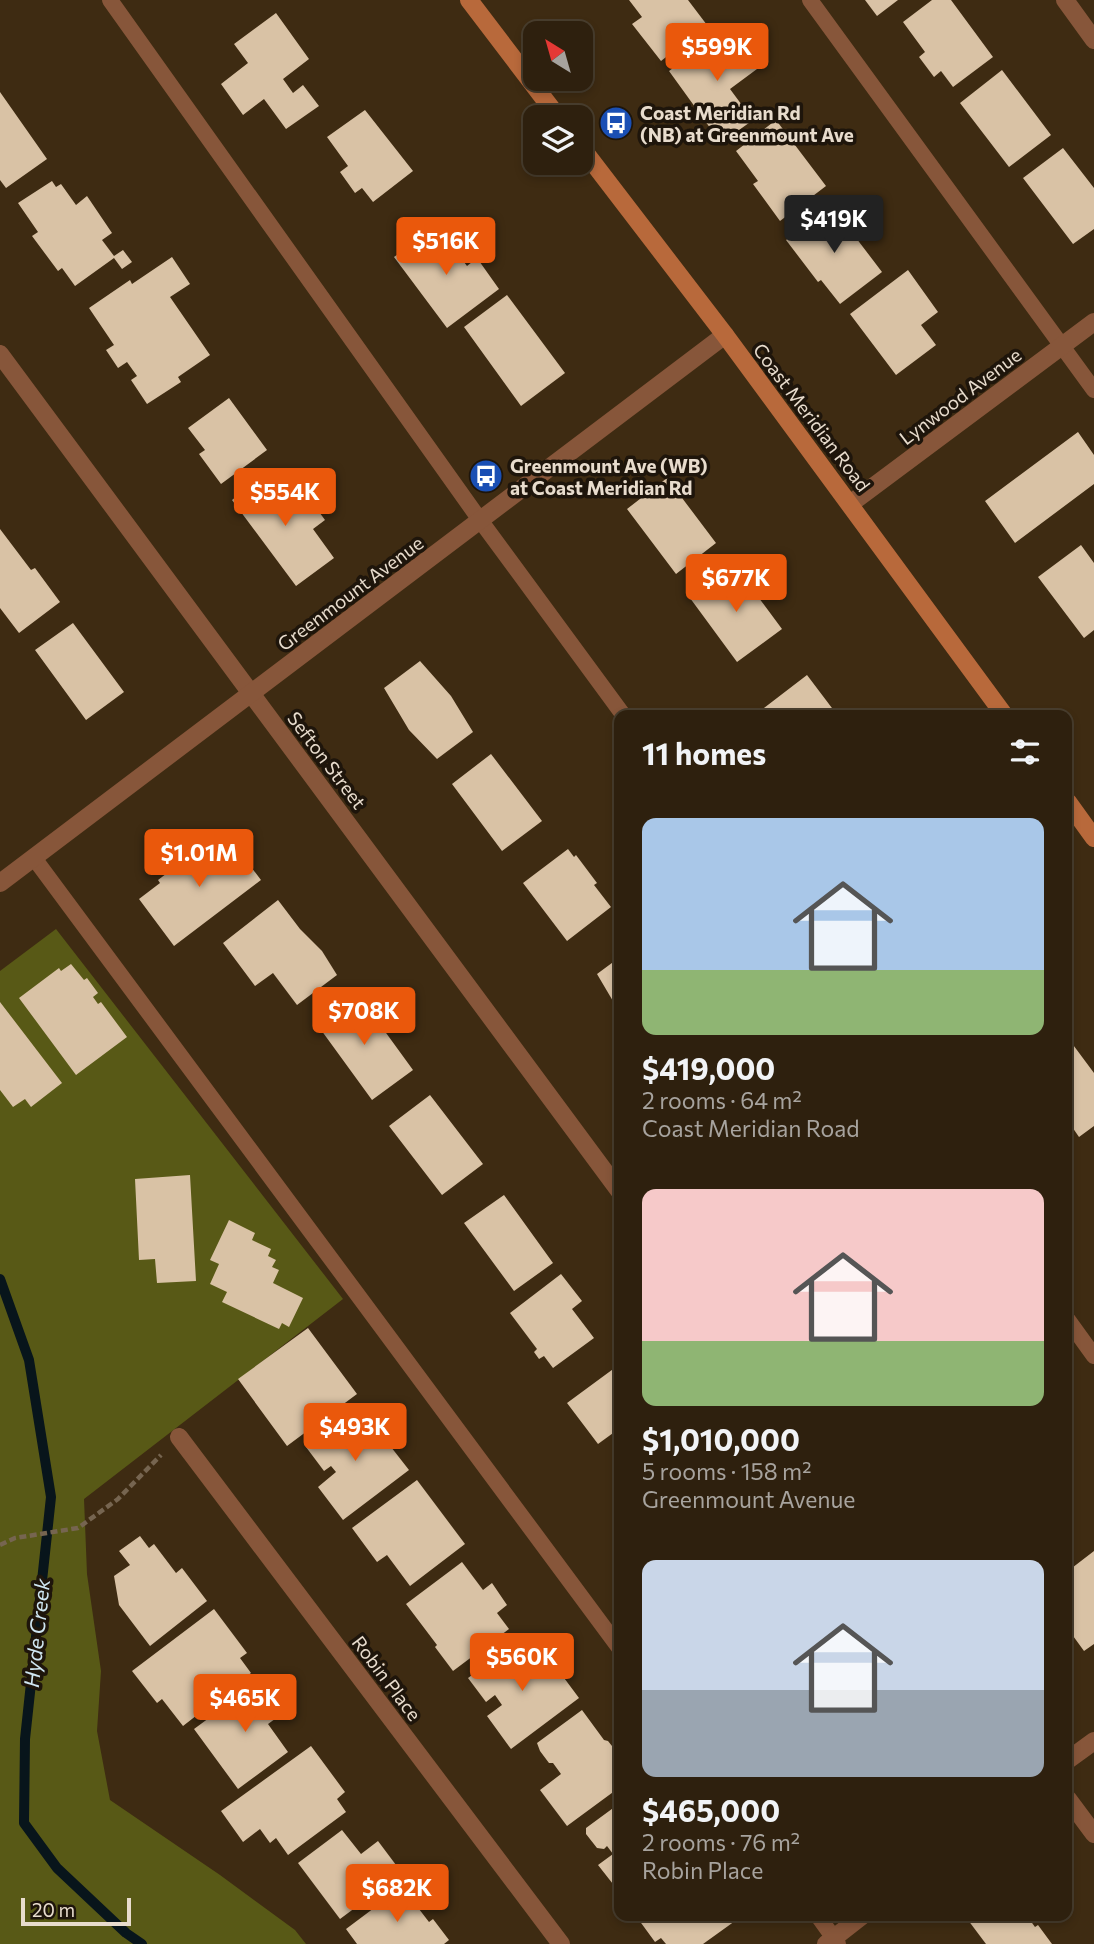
<!DOCTYPE html>
<meta charset="utf-8">
<style>
body{margin:0;font-family:Commissioner,sans-serif;background:#362817;color:#f1f3f6;height:100vh;display:flex;flex-direction:column;font-size:26px;white-space:nowrap}
*{box-sizing:border-box;margin:0}
p{font-size:23px;color:#a7a39e}
.icon{flex:none;width:38px;height:38px;fill:none;stroke:currentColor;stroke-width:2;stroke-linecap:round;stroke-linejoin:round}
.map{position:relative;flex:1;overflow:hidden}
.drawer{position:absolute;left:614px;top:710px;width:458px;height:1211px;display:flex;flex-direction:column;background:#2e200e;border-radius:14px;box-shadow:0 4px 10px #0003,0 0 0 2px #493e2e}
.drawer>*{flex:none}
.needle{width:46px;rotate:323deg}
.buttons{position:absolute;left:523px;top:21px;display:grid;gap:14px}
.buttons a{display:grid;place-items:center;width:70px;height:70px;border-radius:14px;background:#2e200e;box-shadow:0 4px 10px #0003,0 0 0 2px #493e2e;font-size:35px}
.scale{position:absolute;left:21px;bottom:18px;width:110px;box-sizing:border-box;padding-left:7px;border:4px solid #e8dccd;border-top:0;font-size:19px;line-height:24px;white-space:nowrap;color:#e8dccd;-webkit-text-stroke:5px #1e150b;paint-order:stroke}
.price{position:absolute;translate:-50% -60px;padding:0 16px;border-radius:7px;background:#ea580c;color:#fff;font-size:23px;line-height:46px;filter:drop-shadow(0 2px 4px #0008)}
.price::after{content:'';position:absolute;left:50%;top:42px;width:21px;height:16px;margin-left:-10px;background:inherit;clip-path:polygon(0 0,100% 0,50% 100%)}
.price.current{background:#222;color:#fff}
ul{padding:0;list-style:none}
li{display:grid;align-content:center;gap:14px;height:371px;padding:0 28px}
li span{display:grid;place-items:center;height:217px;border-radius:14px;color:#555}
li>.icon{margin-inline-start:auto}
span .icon{width:126px;height:126px;fill:#fffc;stroke-width:1}
li b{font-size:30px}
h2{display:flex;justify-content:space-between;align-items:center;height:84px;padding:0 28px;font-size:30px}
.map>svg:first-child{display:block}
</style>
<div class="map">
<svg width="1094" height="1944" viewBox="0 0 1094 1944">
<rect width="100%" height="100%" fill="#3e2b12"/>
<path fill="#585916" d="M56 929 343 1299 84 1499 87 1574 101 1671 97 1731 110 1800 220 1875 295 1930 306 1944H0V971Z"/>
<g fill="none" stroke-linecap="round" stroke-linejoin="round">
<path stroke="#08151b" stroke-width="10" d="M0 1279 29 1360 51 1497 25 1739 24 1823 57 1868 126 1933 142 1944"/>
</g>
<path fill="#d9c2a5" d="M629 0H688L707 25 661 61 632 24 642 17Z
M865 0H898L877 16Z
M932 0H951L993 57 953 87 941 71 934 77 919 57 925 52 903 22Z
M276 13 309 59 283 79 293 93 303 85 319 106 286 129 264 99 243 115 221 84 248 63 234 44Z
M728 28 757 69 730 89 753 120 721 143 669 71Z
M1002 70 1051 135 1009 167 960 103Z
M0 92 47 159 6 188 0 180Z
M365 110 413 171 373 202 362 188 355 193 340 172 348 166 327 137Z
M776 120 826 186 780 221 753 184 758 181 736 151Z
M1063 148 1094 188V229L1073 244 1023 178Z
M52 181 56 187 61 184 76 205 87 196 112 233 102 240 114 256 123 250 132 262 122 269 114 258 75 286 62 268 58 271 32 236 38 232 18 203Z
M831 205 882 272 840 304 821 280 818 282 786 240Z
M437 226 467 266 477 258 499 289 447 328 394 257Z
M172 257 190 284 170 297 210 355 178 377 181 382 147 404 131 380 137 376 127 362 118 368 106 350 114 345 89 308 130 280 132 284Z
M908 270 938 312 921 325 936 345 896 375 850 314Z
M507 295 565 373 521 406 464 327Z
M229 398 267 450 221 484 199 454 205 450 188 428Z
M1078 432 1094 455V484L1015 543 985 501Z
M268 472 292 505 306 494 325 520 313 529 334 558 296 586 232 500Z
M667 478 716 543 676 574 627 509Z
M0 529 31 570 35 568 60 602 19 633 0 608Z
M1081 545 1094 563V630L1084 638 1038 577Z
M731 567 750 592 753 590 782 629 737 662 690 598Z
M73 623 124 692 86 720 35 650Z
M420 661 451 696 473 732 437 759 409 730 384 688Z
M807 675 838 716H764L760 711Z
M491 754 542 821 502 851 452 784Z
M225 833 261 880 174 946 139 899 160 883 158 880 203 846 206 849Z
M568 849 574 857 576 855 597 883 594 885 611 907 567 941 523 883Z
M278 900 300 929 322 951 337 975 297 1005 273 973 255 986 223 943Z
M620 957V1013L597 974Z
M71 964 84 980 87 978 98 993 93 997 98 1004 101 1002 127 1037 76 1075 19 998 59 968 61 971Z
M357 993 413 1070 372 1100 316 1023Z
M0 1002 62 1083 31 1107 25 1099 13 1107 0 1090Z
M1068 1038 1094 1073V1126L1079 1137 1068 1121Z
M430 1095 483 1164 442 1195 389 1126Z
M190 1175 196 1281 157 1283 155 1259 139 1260 135 1179Z
M504 1195 553 1263 514 1291 464 1223Z
M229 1220 255 1233 252 1240 271 1249 268 1256 276 1260 272 1267 279 1270 273 1283 303 1298 289 1327 282 1323 279 1329 222 1302 227 1292 210 1284 219 1264 210 1260Z
M561 1274 582 1301 572 1309 594 1338 553 1368 544 1356 539 1359 534 1352 537 1349 510 1313Z
M308 1328 357 1394 287 1446 238 1379Z
M620 1364V1428L598 1444 567 1403Z
M359 1406 409 1470 343 1520 318 1487 336 1472 331 1466 324 1471 306 1447Z
M417 1480 465 1544 410 1586 387 1555 377 1562 352 1528Z
M140 1536 149 1548 154 1544 176 1573 182 1568 207 1601 150 1646 119 1605 114 1576 130 1565 119 1551Z
M1094 1551V1644L1084 1651 1068 1629V1571Z
M462 1562 483 1590 492 1583 507 1605 497 1613 509 1629 453 1671 435 1647 437 1645 406 1604Z
M214 1609 247 1653 240 1658 251 1673 183 1726 162 1699 157 1703 132 1671Z
M519 1640 536 1664 547 1655 579 1698 511 1749 487 1716 502 1705 495 1695 486 1702 468 1678Z
M262 1679 286 1711 268 1724 288 1752 238 1789 194 1729Z
M582 1710 604 1740 608 1741 616 1751 614 1754 620 1761V1787L567 1826 540 1790 561 1774 553 1763H549L540 1751 537 1743Z
M311 1746 345 1792 337 1799 346 1812 288 1855 276 1838 270 1843 260 1829 243 1842 221 1811Z
M620 1803V1893L598 1865 613 1854 607 1846 604 1849 597 1848 586 1834V1828Z
M342 1830 361 1854 378 1841 402 1873 340 1919 298 1863Z
M402 1887 429 1922 433 1919 449 1940 444 1944H357L346 1929Z
M636 1916H731L735 1921 703 1944H666L661 1938 655 1942Z
M965 1916H1027L1035 1927 1038 1925 1052 1944H986Z"/>
<g fill="none" stroke-linecap="round" stroke-linejoin="round">
<path stroke="#766550" stroke-width="4.5" stroke-dasharray="7 3.5" stroke-linecap="butt" d="M0 1545 15 1538 78 1528 118 1499 161 1455"/>
<path stroke="#87563a" stroke-width="16" d="M110 0 480 520 624 716
M810 0 1094 390
M34 858 620 1649
M1068 1320 1094 1356
M818 1916 838 1944"/>
<path stroke="#87563a" stroke-width="18" d="M1065 0 1094 40
M0 354 620 1192
M850 504 1094 322
M179 1437 561 1944
M1068 1760 1094 1741
M1068 1799 1094 1834
M826 1944 862 1916"/>
<path stroke="#87563a" stroke-width="18" d="M0 883 725 335"/>
<path stroke="#b8693b" stroke-width="18" d="M469 0 558 117
M581 147 725 335 1005 716
M1068 802 1094 838"/>
</g>
<defs>
<symbol id="bus-disc" viewBox="-11 -11 22 22"><circle r="9.5" fill="#1a4fb4" stroke="#1e150b"/><path d="M-5-6H5V4H4V6H2V4H-2V6H-4V4H-5ZM-3.5-4V0h7V-4ZM-3.5 1.2v1.5H-2V1.2ZM2 1.2v1.5H3.5V1.2Z" fill="#fff"/></symbol>
</defs>
<g fill-rule="evenodd">
<use href="#bus-disc" x="597" y="104" width="38" height="38"/>
<use href="#bus-disc" x="467" y="457" width="38" height="38"/>
</g>
<g text-anchor="middle" dominant-baseline="central" stroke-width="7" stroke-linejoin="round" paint-order="stroke">
<g font-size="19" font-weight="bold" fill="#e8dccd" stroke="#1e150b" text-anchor="start">
<text x="640" y="112">Coast Meridian Rd<tspan x="640" dy="22">(NB) at Greenmount Ave</tspan></text>
<text x="510" y="465">Greenmount Ave (WB)<tspan x="510" dy="22">at Coast Meridian Rd</tspan></text>
</g>
<g font-size="19" fill="#e8dccd" stroke="#1e150b">
<text transform="translate(960 396) rotate(-37)">Lynwood Avenue</text>
<text transform="translate(812 417) rotate(53)">Coast Meridian Road</text>
<text transform="translate(350 593) rotate(-37)">Greenmount Avenue</text>
<text transform="translate(327 760) rotate(53)">Sefton Street</text>
<text transform="translate(387 1678) rotate(53)">Robin Place</text>
</g>
<g font-size="21" font-style="italic" fill="#cfe6f1" stroke="#1e150b">
<text transform="translate(36 1633) rotate(-84)">Hyde Creek</text>
</g>
</g>
</svg>
<div class="buttons">
<a><svg class="needle" viewBox="-14 -14 28 28"><path d="M0-13l5 13h-10z" fill="#e53935"/><path d="M0 13l5-13h-10z" fill="#a7a39e"/></svg></a>
<a><svg class="icon" aria-label="layers" viewBox="0 0 24 24"><path d="M12 4l9 5-9 5-9-5zM3 14l9 5 9-5"/></svg></a>
</div>
<div class="scale">20 m</div>
<b class="price" style="left:717px;top:83px">$599K</b>
<b class="price current" style="left:834px;top:255px">$419K</b>
<b class="price" style="left:446px;top:277px">$516K</b>
<b class="price" style="left:285px;top:528px">$554K</b>
<b class="price" style="left:736px;top:614px">$677K</b>
<b class="price" style="left:199px;top:889px">$1.01M</b>
<b class="price" style="left:364px;top:1047px">$708K</b>
<b class="price" style="left:355px;top:1463px">$493K</b>
<b class="price" style="left:522px;top:1693px">$560K</b>
<b class="price" style="left:245px;top:1734px">$465K</b>
<b class="price" style="left:397px;top:1924px">$682K</b>
<section class="drawer">
<h2>11 homes<svg class="icon" aria-label="filters" viewBox="0 0 24 24"><path d="M4 7h16M4 17h16"/><circle cx="9" cy="7" r="2"/><circle cx="15" cy="17" r="2"/></svg></h2>
<ul>
<li><span style="background:linear-gradient(#a9c7e8 70%,#8fb573 0)"><svg class="icon" aria-label="home" viewBox="0 0 24 24"><path d="M3 11l9-7 9 7M6 9v11h12V9"/></svg></span><div><b>$419,000</b><p>2 rooms · 64 m²</p><p>Coast Meridian Road</p></div></li>
<li><span style="background:linear-gradient(#f6c9c9 70%,#8fb573 0)"><svg class="icon" aria-label="home" viewBox="0 0 24 24"><path d="M3 11l9-7 9 7M6 9v11h12V9"/></svg></span><div><b>$1,010,000</b><p>5 rooms · 158 m²</p><p>Greenmount Avenue</p></div></li>
<li><span style="background:linear-gradient(#c9d6e8 60%,#9aa5b1 0)"><svg class="icon" aria-label="home" viewBox="0 0 24 24"><path d="M3 11l9-7 9 7M6 9v11h12V9"/></svg></span><div><b>$465,000</b><p>2 rooms · 76 m²</p><p>Robin Place</p></div></li>
</ul>
</section>
</div>
